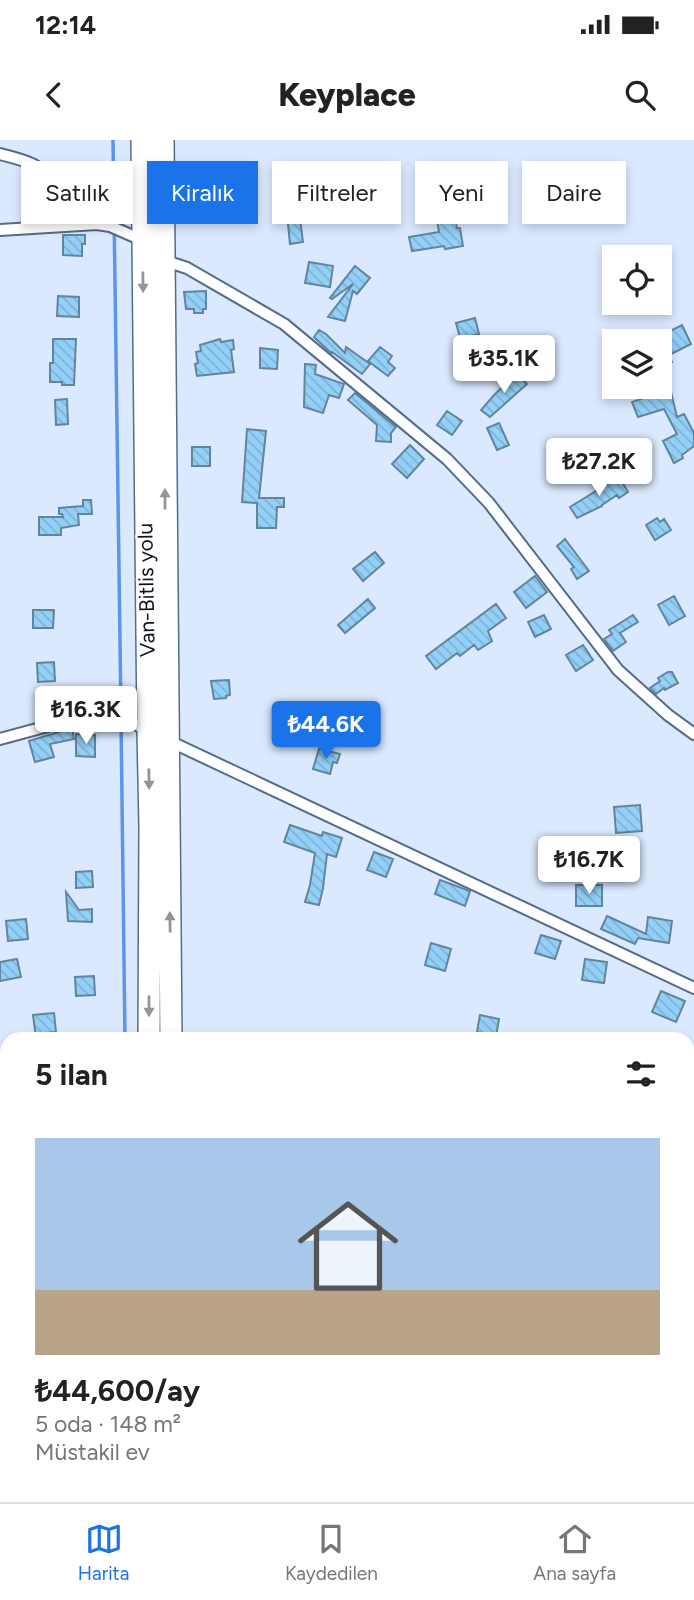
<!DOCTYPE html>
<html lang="tr">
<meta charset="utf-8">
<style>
body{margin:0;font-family:Figtree,sans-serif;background:#f6f6f6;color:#222;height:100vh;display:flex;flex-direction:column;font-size:26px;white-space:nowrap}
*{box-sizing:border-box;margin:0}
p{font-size:23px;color:#767676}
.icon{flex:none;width:38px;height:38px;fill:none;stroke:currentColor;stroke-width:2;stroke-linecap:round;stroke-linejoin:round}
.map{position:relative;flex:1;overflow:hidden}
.sheet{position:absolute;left:0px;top:892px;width:695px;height:471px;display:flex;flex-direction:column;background:#fff;border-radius:21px 21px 0 0;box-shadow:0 4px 10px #0003}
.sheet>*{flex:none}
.hud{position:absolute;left:21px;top:21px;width:653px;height:63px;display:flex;gap:14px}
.fabs{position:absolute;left:602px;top:105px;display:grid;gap:14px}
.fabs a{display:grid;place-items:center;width:70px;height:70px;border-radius:0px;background:#fff;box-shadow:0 4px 10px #0003;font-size:35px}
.price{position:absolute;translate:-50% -60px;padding:0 16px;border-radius:7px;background:#fff;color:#222;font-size:23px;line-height:46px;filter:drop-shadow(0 2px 4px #0008)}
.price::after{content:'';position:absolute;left:50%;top:42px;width:21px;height:16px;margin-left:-10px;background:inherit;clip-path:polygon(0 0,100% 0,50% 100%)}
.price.active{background:#1a73e8;color:#fff}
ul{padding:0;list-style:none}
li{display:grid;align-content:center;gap:14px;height:371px;padding:0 35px}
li+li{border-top:2px solid #e0e0e0}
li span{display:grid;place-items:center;height:217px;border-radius:0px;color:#555}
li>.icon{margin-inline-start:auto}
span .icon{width:126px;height:126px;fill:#fffc;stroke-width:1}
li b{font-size:30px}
h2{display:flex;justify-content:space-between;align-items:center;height:84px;padding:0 35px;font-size:30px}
.chip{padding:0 24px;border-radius:0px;background:#fff;box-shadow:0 4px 10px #0003;font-size:24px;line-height:63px}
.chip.active{background:#1a73e8;color:#fff}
.status{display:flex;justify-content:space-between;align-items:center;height:49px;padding:0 35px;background:#fff;direction:ltr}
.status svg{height:19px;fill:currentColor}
header{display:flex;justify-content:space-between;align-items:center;height:91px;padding:0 35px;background:#fff;font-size:32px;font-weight:800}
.tabs{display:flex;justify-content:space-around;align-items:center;height:98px;border-top:2px solid #e0e0e0;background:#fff;font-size:19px;color:#767676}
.tabs a{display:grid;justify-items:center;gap:4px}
.tabs .active{color:#1a73e8}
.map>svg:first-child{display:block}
</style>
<div class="status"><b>12:14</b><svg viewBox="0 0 49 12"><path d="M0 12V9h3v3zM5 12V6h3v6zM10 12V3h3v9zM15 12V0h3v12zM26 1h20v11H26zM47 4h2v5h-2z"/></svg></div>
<header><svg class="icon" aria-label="back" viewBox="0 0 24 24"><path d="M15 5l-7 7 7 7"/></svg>Keyplace<svg class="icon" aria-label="search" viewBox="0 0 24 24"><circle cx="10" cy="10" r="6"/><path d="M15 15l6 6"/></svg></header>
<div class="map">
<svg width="694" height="1362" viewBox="0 0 694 1362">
<defs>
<pattern id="building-back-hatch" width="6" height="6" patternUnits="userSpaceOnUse" patternTransform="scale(1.75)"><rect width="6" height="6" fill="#93d0f8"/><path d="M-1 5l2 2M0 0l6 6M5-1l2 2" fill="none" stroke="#7eb2d4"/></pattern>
</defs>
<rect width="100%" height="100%" fill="#dbe9fe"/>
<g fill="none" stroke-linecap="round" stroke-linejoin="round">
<path stroke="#5c95eb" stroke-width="3.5" d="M113 0 121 572
M121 580 125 900
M130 1356V1362"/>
</g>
<path fill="url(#building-back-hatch)" stroke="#61859e" stroke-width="2" d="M452 60 457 88H460L463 106 445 109 444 106 412 111 409 97 439 92 434 63Z
M299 72 303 102 290 104 287 74Z
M63 95H85V104H82V116L63 115Z
M309 122 333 126 330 147 305 143Z
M355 126 370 138 357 154 353 151 345 181 328 177 353 144 332 159 330 158Z
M206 151V169H203V173H194V169H186L184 152Z
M58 156 79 157V177L57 176Z
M475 178 479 194 471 196V198L461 201 456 183Z
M682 185 691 204 669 215 672 222 660 228V197L664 205 670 201 666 193Z
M319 190 326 194 345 213 346 207 370 224 362 234 332 212 331 213 314 197Z
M53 199H76L74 245H62V242H50V223H53Z
M220 199 221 202 233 200 234 209 231 210 234 232 197 236 195 224 198 223 196 212 201 211 200 205Z
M380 207 392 216 388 222 395 228 388 236 368 221Z
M260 208 278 210 277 229 260 228Z
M305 224 316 225 315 234 344 244 339 258 329 255 323 273 304 267Z
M517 234 527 244 490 277 481 270 495 254Z
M670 248 677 277 684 274 694 293V306L682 315 683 318 674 323 663 301 677 294 664 269 638 277 632 262 650 256 649 253Z
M355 253 396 287 391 293V302L376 301 377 285 348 260Z
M67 259 68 284 56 285 55 260Z
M447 271 462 281 452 295 437 285Z
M499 283 509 305 497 310 487 288Z
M247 289 266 291 259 358H284V367H277L276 388H257V363L242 362Z
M410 305 424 319 407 338 392 324Z
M192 307H210V326H192Z
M619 337 628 352 619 358 617 355 602 365V366L577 378 570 367Z
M83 360H91L92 374H78L79 385 61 388V395H39V377H63L62 374H59V368L83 366Z
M657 378 660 382 664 379 671 390 655 400 646 385Z
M565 399 589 431 577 439 571 429 574 427 557 406Z
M375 412 384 423 363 441 353 429Z
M535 436 547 452 526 468 514 452Z
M674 456 685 476 669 485 658 465Z
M368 459 375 468 345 493 338 485Z
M496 464 506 478 488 491 492 501 478 510 474 505 460 516 457 513 436 529 426 516Z
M33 470H54L53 488H33Z
M544 475 551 489 535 497 528 482Z
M633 475 638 482 620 493 626 502 613 511 604 499 612 494 609 490Z
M583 505 593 520 576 531 566 515Z
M54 522 55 541 38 542 37 523Z
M668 532H672L678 543 665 550 664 548 656 554 650 548 660 541 658 538Z
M229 540 230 555 226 556V558L214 559 211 541Z
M72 588 74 599 50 604 54 617 35 622 29 601Z
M76 594 95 595V617L76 616Z
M319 609 340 614 337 623 333 622 330 634 313 629Z
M640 665 642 691 616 693 614 667Z
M290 685 322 696 323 692 342 698 336 717 327 714 323 748 319 765 305 762 310 745 315 713 284 702Z
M374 712 393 719 386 737 367 730Z
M92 731 93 747 76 748V732Z
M440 740 470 751 465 766 435 754Z
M576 745H602V766H576Z
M66 752 79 770 92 769V782L68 781Z
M607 776 646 794 648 777 672 781 669 803 638 798 635 804 601 789Z
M26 779 28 799 8 801 6 781Z
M541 795 561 801 555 819 535 813Z
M431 803 451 809 445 831 425 825Z
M17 819 21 837 0 841V822Z
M585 819 607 822 604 843 582 840Z
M94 836 95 855 76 856 75 837Z
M661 851 685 861 676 882 652 872Z
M54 873 56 892 46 893 47 897 36 898 33 875Z
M480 875 499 879 496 896 477 892Z"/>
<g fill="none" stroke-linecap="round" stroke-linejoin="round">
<defs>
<path id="street" d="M0 14C11 17 21 19 32 24 53 35 86 62 95 84
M0 90 97 84 110 86 142 100
M163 120 187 128 284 184 447 319 489 363 618 530 668 575 694 594
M0 599 104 571 115 572 149 592
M167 600 694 848
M0 1168 7 1165
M537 1356 547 1362"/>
<path id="highway" d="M142 0 148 591 150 687 149 900
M163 0 171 900
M154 1356V1362
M177 1356V1362"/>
</defs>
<use href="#street" stroke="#566b89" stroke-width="14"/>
<use href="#highway" stroke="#566b89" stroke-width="24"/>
<use href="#street" stroke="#fff" stroke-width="10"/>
<use href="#highway" stroke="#fff" stroke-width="21"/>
</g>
<defs><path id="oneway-solid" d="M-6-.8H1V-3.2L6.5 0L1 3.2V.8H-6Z" transform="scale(1.75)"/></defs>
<g fill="#92969b">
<use href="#oneway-solid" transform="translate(143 142) rotate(89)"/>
<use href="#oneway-solid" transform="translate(165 359) rotate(-90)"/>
<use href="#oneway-solid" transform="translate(149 639) rotate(89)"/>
<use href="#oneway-solid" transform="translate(170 782) rotate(-91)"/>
<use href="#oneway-solid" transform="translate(149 866) rotate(90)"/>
</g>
<g text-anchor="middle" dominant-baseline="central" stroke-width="5" stroke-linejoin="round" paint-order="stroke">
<g font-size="21" fill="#0d1521" stroke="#fff">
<text transform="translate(146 450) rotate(-91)">Van-Bitlis yolu</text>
</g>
</g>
</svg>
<div class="fabs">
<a><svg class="icon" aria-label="locate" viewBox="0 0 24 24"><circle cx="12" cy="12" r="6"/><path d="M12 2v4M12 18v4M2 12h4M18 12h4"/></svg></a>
<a><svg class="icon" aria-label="layers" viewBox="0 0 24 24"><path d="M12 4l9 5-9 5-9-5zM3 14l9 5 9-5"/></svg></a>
</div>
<b class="price" style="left:504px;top:255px">₺35.1K</b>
<b class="price" style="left:599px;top:358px">₺27.2K</b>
<b class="price" style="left:86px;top:606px">₺16.3K</b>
<b class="price active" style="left:326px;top:621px">₺44.6K</b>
<b class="price" style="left:589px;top:756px">₺16.7K</b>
<div class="hud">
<a class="chip">Satılık</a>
<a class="chip active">Kiralık</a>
<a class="chip">Filtreler</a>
<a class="chip">Yeni</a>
<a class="chip">Daire</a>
</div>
<section class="sheet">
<h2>5 ilan<svg class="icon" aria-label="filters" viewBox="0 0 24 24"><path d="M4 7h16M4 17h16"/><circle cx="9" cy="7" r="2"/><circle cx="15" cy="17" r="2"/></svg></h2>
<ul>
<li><span style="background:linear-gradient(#a9c7e8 70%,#b9a48a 0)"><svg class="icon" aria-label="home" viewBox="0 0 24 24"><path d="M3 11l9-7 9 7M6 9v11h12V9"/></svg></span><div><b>₺44,600/ay</b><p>5 oda · 148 m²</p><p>Müstakil ev</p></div></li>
</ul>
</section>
</div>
<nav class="tabs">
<a class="active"><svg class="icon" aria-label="map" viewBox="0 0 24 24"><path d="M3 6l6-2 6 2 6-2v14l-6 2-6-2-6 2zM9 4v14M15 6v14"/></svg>Harita</a>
<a><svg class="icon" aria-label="saved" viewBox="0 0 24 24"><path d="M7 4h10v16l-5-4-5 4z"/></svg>Kaydedilen</a>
<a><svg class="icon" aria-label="home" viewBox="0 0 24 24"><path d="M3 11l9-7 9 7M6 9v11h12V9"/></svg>Ana sayfa</a>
</nav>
